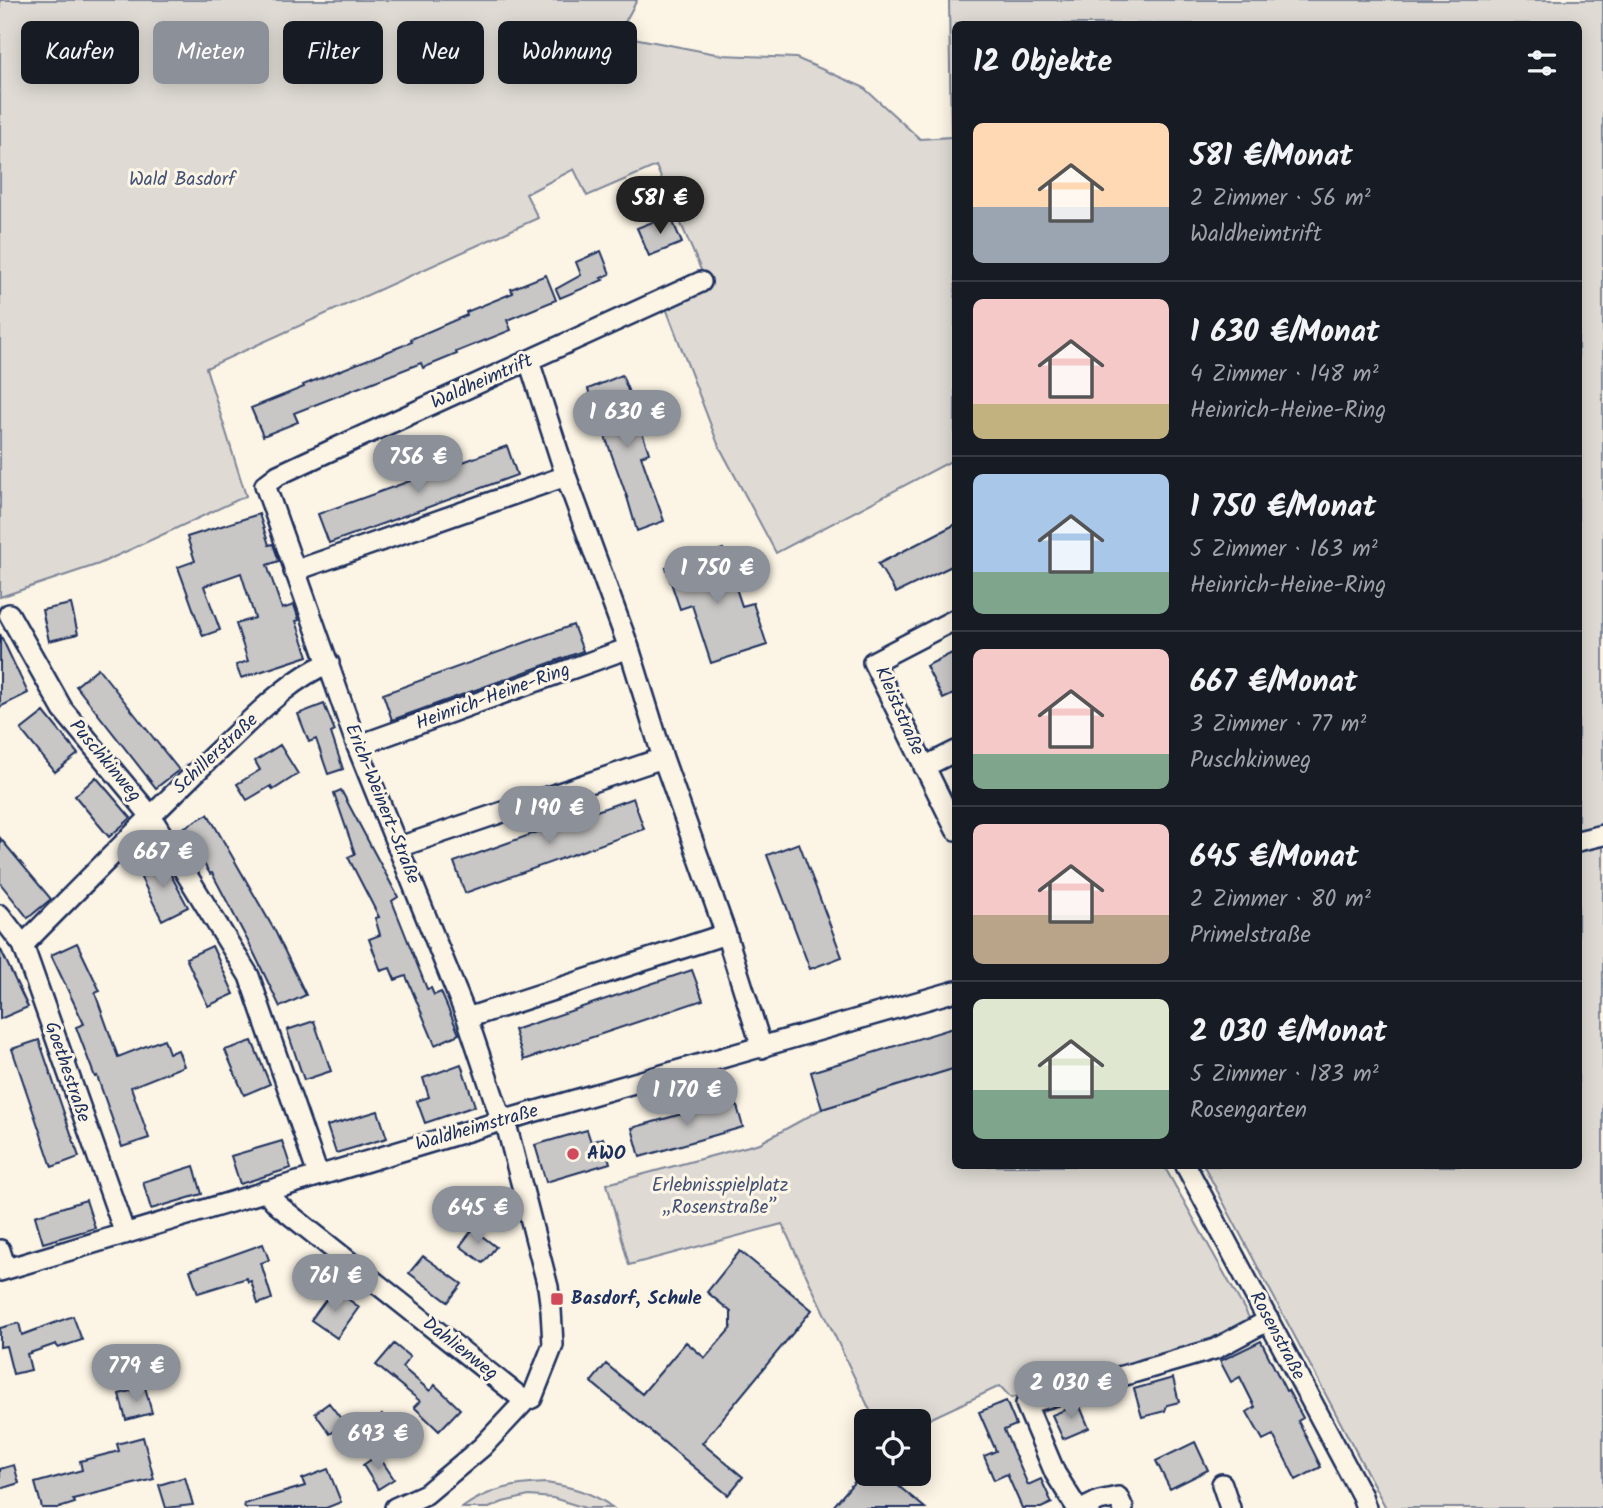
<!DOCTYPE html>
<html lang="de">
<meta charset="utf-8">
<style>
body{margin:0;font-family:Kalam,sans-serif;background:#242831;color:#f1f3f6;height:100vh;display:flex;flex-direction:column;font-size:26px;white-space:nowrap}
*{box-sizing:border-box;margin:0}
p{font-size:23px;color:#9ea1a6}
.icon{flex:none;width:38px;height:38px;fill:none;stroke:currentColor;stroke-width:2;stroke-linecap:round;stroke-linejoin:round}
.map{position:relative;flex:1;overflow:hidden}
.drawer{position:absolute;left:952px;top:21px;width:630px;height:1148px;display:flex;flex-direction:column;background:#171b24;border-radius:10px;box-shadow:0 4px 18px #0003}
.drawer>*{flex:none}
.hud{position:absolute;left:21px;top:21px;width:665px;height:63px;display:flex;gap:14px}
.controls{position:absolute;left:854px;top:1409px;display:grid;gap:14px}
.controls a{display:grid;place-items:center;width:77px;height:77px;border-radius:10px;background:#171b24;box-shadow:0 4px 18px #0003;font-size:35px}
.price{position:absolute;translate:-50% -60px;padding:0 16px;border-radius:24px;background:#8c9099;color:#fff;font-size:23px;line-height:46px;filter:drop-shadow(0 2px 4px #0008)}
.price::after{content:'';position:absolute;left:50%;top:42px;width:21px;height:16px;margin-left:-10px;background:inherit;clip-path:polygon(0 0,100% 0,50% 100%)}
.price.on{background:#222;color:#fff}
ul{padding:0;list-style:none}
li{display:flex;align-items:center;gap:21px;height:175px;padding:0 21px}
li+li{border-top:2px solid #363941}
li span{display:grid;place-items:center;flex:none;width:196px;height:140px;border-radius:10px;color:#555}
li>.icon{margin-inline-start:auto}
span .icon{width:84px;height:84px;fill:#fffc;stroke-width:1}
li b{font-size:30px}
h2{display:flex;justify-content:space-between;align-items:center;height:84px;padding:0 21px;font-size:30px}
.tag{padding:0 24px;border-radius:10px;background:#171b24;box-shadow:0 4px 18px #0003;font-size:24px;line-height:63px}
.tag.on{background:#8c9099;color:#fff}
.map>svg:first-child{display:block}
</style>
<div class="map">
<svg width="1603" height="1508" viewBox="0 0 1603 1508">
<rect width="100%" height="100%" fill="#fcf5e5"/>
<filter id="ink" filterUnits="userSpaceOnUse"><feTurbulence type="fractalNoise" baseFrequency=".0143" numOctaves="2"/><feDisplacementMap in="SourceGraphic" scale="14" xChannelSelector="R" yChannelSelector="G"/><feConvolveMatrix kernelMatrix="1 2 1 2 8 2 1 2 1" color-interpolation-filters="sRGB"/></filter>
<g filter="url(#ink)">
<path fill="#dfdbd4" stroke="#7d8599" stroke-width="2" d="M0 0H637L618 35 721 55 796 58 863 87 920 139 951 137 949 0H1603V1508H1386L1204 1166H1578V24H956L955 459 776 553 718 444 666 308 708 286 656 166 587 196 574 169 526 194 538 218 206 368 246 496 99 564 0 597Z
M955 1068 956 1166H1164L1251 1321 1185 1354 1011 1398 1000 1386 919 1424V1421H875L782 1224 629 1265 607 1184 760 1143 822 1109Z
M546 1483C571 1487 593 1492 613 1508H585L553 1498 529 1496 503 1502 489 1508H462C488 1489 515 1484 546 1483Z"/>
<path fill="#c8c7c6" stroke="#1b2f5e" stroke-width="2" d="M670 215 682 243 649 256 637 228Z
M601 251 610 274 601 278 603 280 560 298 556 289 581 275 576 262Z
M546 275 556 300 507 320 511 330 456 352 457 354 423 368 421 363 294 413 298 422 263 436 251 408 304 387 303 385 412 342 411 339 467 315 466 312 513 293 511 289Z
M622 375 631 398 623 401 635 431 641 429 649 453 641 456 664 521 637 531 627 497 588 389Z
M507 446 517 475 329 543 318 514Z
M259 514 269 545 273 544 279 561 267 565 282 609 294 605 299 620 296 621 308 656 241 678 236 665 248 661 236 624 255 618 241 573 204 586 220 630 203 636 178 567 195 561 187 537Z
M956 524V564L896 593 878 564Z
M723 549 742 606 753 603 767 645 711 663 692 605 680 609 666 568Z
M71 604 78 634 49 641 42 610Z
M573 625 583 651 392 720 383 694Z
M0 634 28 693 0 707Z
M956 651V693L943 699 926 666Z
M98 668 179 770 156 788 76 686Z
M324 704 335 731 331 733 343 769 328 774 316 739 309 742 298 714Z
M44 712 78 754 55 772 21 730Z
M280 745 298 774 273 790 271 786 247 800 237 784 260 770 255 761Z
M96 777 131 818 109 837 75 796Z
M341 790 398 897 392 901 427 989 431 988 434 995 441 992 459 1034 435 1045 406 976 395 980 390 968 381 971 369 939 380 935 375 918 379 917 348 857 355 854 334 793Z
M633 798 644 829 465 893 454 862Z
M208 814 276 933 306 995 280 1007 251 947 212 873 210 874 183 828Z
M0 838 51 899 28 918 0 883Z
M799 843 842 957 810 969 767 855Z
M163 860 188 907 162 920 138 872Z
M77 943 100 991 95 993 118 1057 164 1039 169 1053 178 1050 184 1066 131 1087 149 1138 122 1147 97 1076 95 1077 76 1027 84 1024 51 955Z
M212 946 234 994 208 1006 186 958Z
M0 948 28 1007 0 1019Z
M692 970 703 1000 524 1060 514 1030Z
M314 1021 331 1071 304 1080 287 1030Z
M956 1027V1068L822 1109 811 1072Z
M39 1040 79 1157 52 1167 12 1049Z
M252 1041 270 1084 244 1095 225 1050Z
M461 1064 475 1106 425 1123 417 1101 429 1097 423 1078Z
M735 1099 743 1127 640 1157 632 1128Z
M378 1111 387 1138 336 1153 327 1126Z
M587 1130 591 1142 603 1138 610 1163 546 1182 535 1145Z
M282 1141 291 1168 240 1184 231 1156Z
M194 1166 202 1194 151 1209 143 1182Z
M86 1200 95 1228 43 1243 35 1216Z
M473 1229 496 1247 483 1263 460 1246Z
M263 1244 269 1260 261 1263 272 1299 258 1304 251 1281 248 1282 247 1278 198 1293 190 1270Z
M740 1251 812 1310 702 1443 743 1477 728 1495 591 1382 606 1364 642 1394 686 1342 705 1358 731 1328V1312L707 1292Z
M423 1256 462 1284 448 1302 409 1273Z
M334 1289 359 1307 337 1338 311 1320Z
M73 1316 82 1340 58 1348 56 1344 27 1354 31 1370 13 1374 6 1346 0 1347V1328L19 1323 22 1335Z
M1261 1341 1286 1391 1288 1390 1303 1418 1298 1421 1321 1467 1296 1480 1273 1435 1263 1440 1247 1412 1255 1407 1240 1377 1231 1382 1220 1361Z
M394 1344 410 1357 402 1367 430 1391 435 1385 460 1409 439 1431 414 1407 420 1401 376 1365Z
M1173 1378 1179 1402 1167 1405 1165 1411 1142 1417 1134 1389Z
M145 1387 152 1413 126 1420 119 1394Z
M1006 1401 1016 1425 1004 1430 1028 1485 1041 1479 1052 1503 1041 1508H1022L1007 1474 994 1480 984 1456 996 1451 979 1412Z
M329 1403 345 1424 330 1434 315 1413Z
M1079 1404 1089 1428 1063 1439 1052 1415Z
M382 1415 390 1429 372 1440 364 1426Z
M143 1437 154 1479 73 1499 75 1503 59 1508H42L35 1483 82 1470 80 1461 119 1451 117 1444Z
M1195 1442 1208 1470 1170 1489 1156 1461Z
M378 1455 394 1479 378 1489 363 1465Z
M14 1465 19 1483 0 1489V1469Z
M328 1469 341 1502 326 1508H245L244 1504 305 1486 302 1479Z
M861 1474H884L925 1508H832Z
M185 1477 193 1505 166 1508 159 1485Z"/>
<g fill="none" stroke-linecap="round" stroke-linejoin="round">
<defs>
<path id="minor" d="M529 361 566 476 629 648 663 758 726 934 762 1048
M294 571 566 476
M9 614 63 710 150 815 249 976 318 1175
M956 619 873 662 956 830
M357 746 629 648
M924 767 956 751
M1578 841 1603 835
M399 847 663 758
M0 915 23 945 125 1234
M23 945C88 879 153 813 220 749 252 719 289 679 329 663
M467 1018 726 934
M1186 1166 1362 1496 1366 1508
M265 1191 279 1206 525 1401
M0 1250 6 1269
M0 1271 505 1120 956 991
M1222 1484 1230 1508
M395 1508 426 1494 482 1447 525 1401 532 1398 553 1345 551 1310 548 1287 505 1120 498 1110 467 1018 357 746 265 485 278 475 349 442 701 282
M1077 1508 1055 1473 1026 1404 1215 1349 1269 1320
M1085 1508 1099 1501 1118 1497 1123 1508"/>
</defs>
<use href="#minor" stroke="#1b2f5e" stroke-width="24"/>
<use href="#minor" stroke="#fcf5e5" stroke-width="19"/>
</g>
</g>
<g fill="#d1495b" stroke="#fcf5e5" stroke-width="2.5">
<circle cx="573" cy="1154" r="7"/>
<rect x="550" y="1292" width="14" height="14" rx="3.5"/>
</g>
<g text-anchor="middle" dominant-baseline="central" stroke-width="6" stroke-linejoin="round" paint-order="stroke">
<g font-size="19" fill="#425176" stroke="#fcf5e5">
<text x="182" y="180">Wald Basdorf</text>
<text x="720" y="1186">Erlebnisspielplatz<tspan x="720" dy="22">„Rosenstraße”</tspan></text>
</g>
<g font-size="19" fill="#1b2f5e" stroke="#fcf5e5">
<text transform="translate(482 382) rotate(-24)">Waldheimtrift</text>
<text transform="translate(493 697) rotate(-20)">Heinrich-Heine-Ring</text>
<text transform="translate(899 711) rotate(66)">Kleiststraße</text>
<text transform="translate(216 754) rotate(-43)">Schillerstraße</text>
<text transform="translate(105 761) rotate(50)">Puschkinweg</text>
<text transform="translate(382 804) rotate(68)">Erich-Weinert-Straße</text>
<text transform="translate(67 1072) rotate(71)">Goethestraße</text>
<text transform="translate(477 1128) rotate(-16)">Waldheimstraße</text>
<text transform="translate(1277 1336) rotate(62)">Rosenstraße</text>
<text transform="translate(460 1349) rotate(38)">Dahlienweg</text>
</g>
<g font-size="19" font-weight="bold" fill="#1b2f5e" stroke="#fcf5e5" text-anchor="start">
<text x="587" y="1154">AWO</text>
<text x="571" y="1299">Basdorf, Schule</text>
</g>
</g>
</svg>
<div class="controls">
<a><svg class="icon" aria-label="locate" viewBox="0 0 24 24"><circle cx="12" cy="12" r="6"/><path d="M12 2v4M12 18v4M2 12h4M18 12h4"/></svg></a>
</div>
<b class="price on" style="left:660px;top:236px">581 €</b>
<b class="price" style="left:627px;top:450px">1 630 €</b>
<b class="price" style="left:418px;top:495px">756 €</b>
<b class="price" style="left:717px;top:606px">1 750 €</b>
<b class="price" style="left:549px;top:846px">1 190 €</b>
<b class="price" style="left:163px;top:890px">667 €</b>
<b class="price" style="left:687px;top:1128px">1 170 €</b>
<b class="price" style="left:478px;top:1246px">645 €</b>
<b class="price" style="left:335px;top:1314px">761 €</b>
<b class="price" style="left:136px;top:1404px">779 €</b>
<b class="price" style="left:1071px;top:1421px">2 030 €</b>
<b class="price" style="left:378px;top:1472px">693 €</b>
<div class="hud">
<a class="tag">Kaufen</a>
<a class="tag on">Mieten</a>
<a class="tag">Filter</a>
<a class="tag">Neu</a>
<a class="tag">Wohnung</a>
</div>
<section class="drawer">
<h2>12 Objekte<svg class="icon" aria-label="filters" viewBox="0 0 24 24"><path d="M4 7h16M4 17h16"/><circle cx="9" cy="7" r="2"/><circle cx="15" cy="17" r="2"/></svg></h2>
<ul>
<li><span style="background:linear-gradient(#ffd9b3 60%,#9aa5b1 0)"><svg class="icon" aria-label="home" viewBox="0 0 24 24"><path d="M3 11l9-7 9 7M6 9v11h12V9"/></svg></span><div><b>581 €/Monat</b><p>2 Zimmer · 56 m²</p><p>Waldheimtrift</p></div></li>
<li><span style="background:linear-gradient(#f6c9c9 75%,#c2b280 0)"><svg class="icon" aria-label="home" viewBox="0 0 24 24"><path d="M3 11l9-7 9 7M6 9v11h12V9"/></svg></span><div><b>1 630 €/Monat</b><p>4 Zimmer · 148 m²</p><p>Heinrich-Heine-Ring</p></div></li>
<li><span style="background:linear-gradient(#a9c7e8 70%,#7fa58c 0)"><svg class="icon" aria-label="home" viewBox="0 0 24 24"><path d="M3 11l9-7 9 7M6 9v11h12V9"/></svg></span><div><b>1 750 €/Monat</b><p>5 Zimmer · 163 m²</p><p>Heinrich-Heine-Ring</p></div></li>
<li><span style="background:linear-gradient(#f6c9c9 75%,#7fa58c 0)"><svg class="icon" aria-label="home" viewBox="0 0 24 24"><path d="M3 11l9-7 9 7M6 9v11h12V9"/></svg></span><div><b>667 €/Monat</b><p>3 Zimmer · 77 m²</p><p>Puschkinweg</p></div></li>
<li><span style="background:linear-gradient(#f6c9c9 65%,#b9a48a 0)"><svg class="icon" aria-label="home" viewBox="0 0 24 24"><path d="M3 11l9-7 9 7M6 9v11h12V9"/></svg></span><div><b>645 €/Monat</b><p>2 Zimmer · 80 m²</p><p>Primelstraße</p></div></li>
<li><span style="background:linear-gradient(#dfe7d0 65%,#7fa58c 0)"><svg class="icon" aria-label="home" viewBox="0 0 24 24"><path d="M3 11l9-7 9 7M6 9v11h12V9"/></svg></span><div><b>2 030 €/Monat</b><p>5 Zimmer · 183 m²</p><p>Rosengarten</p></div></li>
</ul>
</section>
</div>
